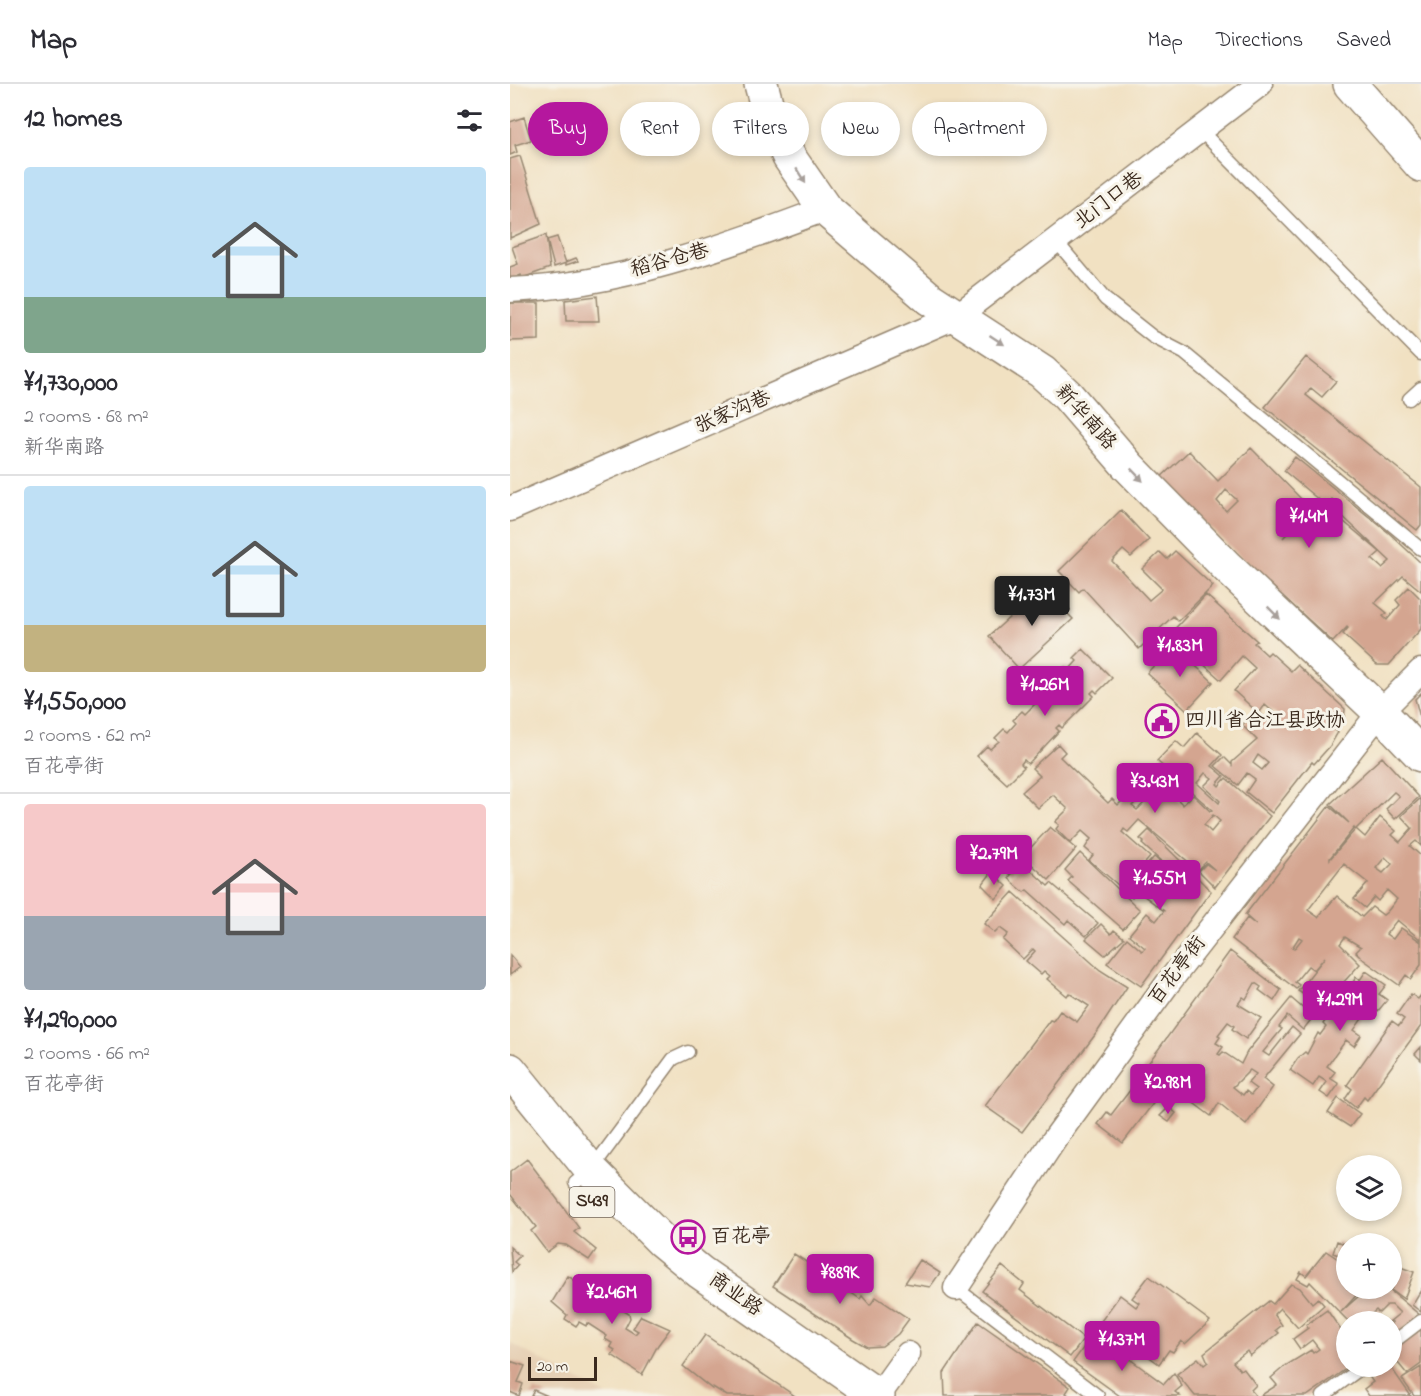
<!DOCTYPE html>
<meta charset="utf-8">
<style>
body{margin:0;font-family:"Indie Flower","LXGW WenKai TC",sans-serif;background:#f2f2f3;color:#2b2b33;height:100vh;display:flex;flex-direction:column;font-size:22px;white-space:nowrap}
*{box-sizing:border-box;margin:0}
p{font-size:20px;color:#7c7c81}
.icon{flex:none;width:33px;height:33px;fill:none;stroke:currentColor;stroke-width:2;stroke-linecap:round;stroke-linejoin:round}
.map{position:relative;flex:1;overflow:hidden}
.panel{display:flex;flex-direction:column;background:#fff;width:510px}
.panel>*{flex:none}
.guide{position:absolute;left:18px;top:18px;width:570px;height:54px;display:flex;gap:12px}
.buttons{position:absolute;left:826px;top:1071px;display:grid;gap:12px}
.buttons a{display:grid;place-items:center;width:66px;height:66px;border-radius:50%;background:#fff;box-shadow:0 3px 9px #0003;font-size:30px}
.scale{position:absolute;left:18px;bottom:15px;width:69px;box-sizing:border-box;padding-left:6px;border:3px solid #3b2a1e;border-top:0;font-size:16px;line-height:21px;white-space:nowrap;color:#3b2a1e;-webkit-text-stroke:4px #f7f3e8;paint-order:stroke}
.price{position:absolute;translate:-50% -51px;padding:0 14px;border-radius:6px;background:#b5179e;color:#fff;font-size:20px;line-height:39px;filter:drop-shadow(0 2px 3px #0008)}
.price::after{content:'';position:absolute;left:50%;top:36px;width:18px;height:14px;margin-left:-9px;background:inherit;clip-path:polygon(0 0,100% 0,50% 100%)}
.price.on{background:#222;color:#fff}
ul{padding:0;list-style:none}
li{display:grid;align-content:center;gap:12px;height:318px;padding:0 24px}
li+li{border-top:2px solid #e1e1e2}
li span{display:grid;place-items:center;height:186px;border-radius:6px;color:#555}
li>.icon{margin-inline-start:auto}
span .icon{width:108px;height:108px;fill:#fffc;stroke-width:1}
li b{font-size:26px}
h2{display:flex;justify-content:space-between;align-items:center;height:72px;padding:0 24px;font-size:26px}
.pill{padding:0 21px;border-radius:27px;background:#fff;box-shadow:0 3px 9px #0003;font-size:21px;line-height:54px}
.pill.on{background:#b5179e;color:#fff}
header{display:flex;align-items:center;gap:36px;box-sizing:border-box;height:84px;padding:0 30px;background:#fff;border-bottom:2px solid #e1e1e2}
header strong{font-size:28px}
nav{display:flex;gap:33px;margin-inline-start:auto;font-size:21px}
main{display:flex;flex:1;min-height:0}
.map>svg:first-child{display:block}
</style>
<header>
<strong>Map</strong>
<nav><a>Map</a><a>Directions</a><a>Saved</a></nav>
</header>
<main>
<section class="panel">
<h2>12 homes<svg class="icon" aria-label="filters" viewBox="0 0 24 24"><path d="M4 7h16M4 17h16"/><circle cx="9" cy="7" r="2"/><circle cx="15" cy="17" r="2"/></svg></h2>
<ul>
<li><span style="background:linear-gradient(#bfe0f5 70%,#7fa58c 0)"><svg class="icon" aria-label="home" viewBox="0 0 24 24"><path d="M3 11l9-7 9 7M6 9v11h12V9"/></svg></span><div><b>¥1,730,000</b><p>2 rooms · 68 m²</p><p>新华南路</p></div></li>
<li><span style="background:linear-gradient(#bfe0f5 75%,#c2b280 0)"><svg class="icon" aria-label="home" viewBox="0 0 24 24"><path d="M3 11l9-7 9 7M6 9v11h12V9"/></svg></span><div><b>¥1,550,000</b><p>2 rooms · 62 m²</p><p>百花亭街</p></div></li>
<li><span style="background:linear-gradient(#f6c9c9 60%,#9aa5b1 0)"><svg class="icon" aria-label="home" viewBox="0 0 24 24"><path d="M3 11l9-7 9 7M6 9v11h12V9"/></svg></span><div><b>¥1,290,000</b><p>2 rooms · 66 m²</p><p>百花亭街</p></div></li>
</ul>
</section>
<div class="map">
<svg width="911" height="1312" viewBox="0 0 911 1312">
<rect width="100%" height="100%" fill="#f7f3e8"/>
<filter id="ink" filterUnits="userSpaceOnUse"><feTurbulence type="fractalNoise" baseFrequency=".0167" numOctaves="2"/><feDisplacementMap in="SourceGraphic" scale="12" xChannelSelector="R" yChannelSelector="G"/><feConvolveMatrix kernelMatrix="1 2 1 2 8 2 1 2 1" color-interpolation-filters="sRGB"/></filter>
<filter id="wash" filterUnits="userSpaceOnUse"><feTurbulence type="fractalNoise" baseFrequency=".008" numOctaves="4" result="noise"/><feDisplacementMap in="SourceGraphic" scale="24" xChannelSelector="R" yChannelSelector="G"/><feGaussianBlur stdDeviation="1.35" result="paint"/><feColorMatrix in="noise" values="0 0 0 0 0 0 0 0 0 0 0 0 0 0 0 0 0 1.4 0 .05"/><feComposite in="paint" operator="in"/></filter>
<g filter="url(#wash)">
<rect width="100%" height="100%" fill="#f1e1c2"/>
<path fill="#e6d0b5" d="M0 1259 94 1310 97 1312H0Z"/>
<g id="blocks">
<path fill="#d4a590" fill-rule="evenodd" d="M14 33 21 56 5 61 7 68 0 71V38Z
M10 72 31 140 0 154V75Z
M36 151 40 184 12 194 11 191 0 196V183L8 180 2 163Z
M47 153 56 179 44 183 37 156Z
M66 174 68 177 56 181V178Z
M87 212 89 237H56L55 216Z
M0 219H29V256L0 257Z
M796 273 826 297 812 313 801 304 796 311 911 403V441L907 446 755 323Z
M741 364 800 424 773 454 809 417 870 468 862 475 872 484 880 477 827 427 831 422 822 415 815 421 774 387 785 373 879 449 911 479V507L893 492 865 519 877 529 873 532 877 536 890 521 886 516 899 503 911 515V545L879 581H867L833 550 838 544 837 543 823 558 732 475 650 394 679 367 708 397ZM716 406 727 416 716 427 707 417Z
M611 426 639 456 621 473 613 466 602 477 639 516 652 505 632 485 650 468 657 475 665 467 703 502 668 537 663 532 629 565 573 504 569 508 549 487Z
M536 500 560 526 557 529 563 535 509 585 479 552Z
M696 511 747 557 744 559 757 571 760 568 781 587 787 581 835 625 834 635 825 646 828 648 820 662 804 680 802 678 762 729 736 708 745 695 737 689 728 701 705 682 714 673 722 681V678L747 656 732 641 746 627 724 607 745 584 732 572 711 596 660 550ZM755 621 767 631 759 638 749 629ZM748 671 758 679 752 686 743 679Z
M663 561 703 598 677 626 637 589Z
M573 565 602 594 587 609 584 606 581 609 584 612 552 644 549 641 546 644 549 647 518 680 514 676 511 680 514 683 497 700 467 672 477 662 480 665 489 657 485 654 494 645 498 648 506 639 503 636 512 627 515 630 532 613 528 610 538 600 541 603 549 595 546 592 555 583 559 586 567 577 564 574Z
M911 609V637L905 615Z
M687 649 712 671 702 682 714 692 707 700 709 702 716 694 760 732 705 803 689 787 696 780 705 786 696 778 688 786 629 736 618 748 614 745 612 748 640 773 621 796 629 804 622 813 579 776 583 771 575 764 581 755 572 747 560 759 546 745 549 741 545 738 558 725 543 711 528 724 512 708 530 692 522 684 548 660 555 668 550 673 598 719 602 715 608 721 633 696 631 694 639 686 673 721 683 711 700 727 702 726 647 677 666 657 674 664ZM695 689 702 694 694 702 710 717 709 719 687 699ZM631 712 636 717 627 726 622 722ZM703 731 710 737 701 748 694 741Z
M872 673 909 713 885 735 876 725 889 712 884 708 846 745 855 753 870 733 886 747 882 751 890 758 902 744 891 732 911 714V762L906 757 900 762 911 772V856L887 836 876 850 883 855 891 844 911 858V881L901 895 896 891 889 901 854 876 846 868 851 863 835 853 830 860 850 880 812 922 788 907 815 873 804 886 798 882 785 898 789 901 786 905 722 855 737 834 746 841 735 831 819 722 839 739 820 720ZM844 744 845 746 820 775V774ZM875 773 882 780 873 789 866 784ZM834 780 858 799 844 815 855 824 864 813 868 817 877 806 887 815 877 828 873 831 862 823 852 833 827 812 808 833 798 826ZM789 853 792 855 784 865 782 864Z
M540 743 566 765 539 796 516 775 500 790 491 781 508 767 513 772Z
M639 746 701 807 631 902 597 879 617 854 632 867 635 864 619 851 637 829 646 837 654 827 629 808 635 799 630 804 623 797 644 773 671 795 632 760 634 758 630 755ZM639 794 662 813 638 796Z
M570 769 630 826 613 845 558 797 562 793 555 786Z
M513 779 538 802 541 799 588 839 576 852 558 836 555 840 517 806 514 808 502 798 499 793Z
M482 788 497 802 486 815 472 801Z
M503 808 590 886 617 903 588 947 512 1048 475 1022 540 936 543 937 550 927 567 938 579 922 559 909 557 912 537 895 540 892 534 887 531 890 516 877 525 867 523 865 513 875 493 856 498 850 490 844 485 849 474 840Z
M591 840 601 850 604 846 614 854 595 871 576 855Z
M720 867 771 906 764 917 749 906 751 903 745 899 736 915 733 913 728 920 751 934 736 955 722 945 724 942 718 938 708 951 710 953 706 959 713 963 708 970 710 971 713 968 731 980 737 968 781 914 803 933 793 946 777 932 769 943 772 945 753 968 759 972 782 943 790 950 753 995 763 1003 736 1041 709 1019 701 1032 677 1014 693 992 690 990 687 994 684 992 665 1017 653 1011 651 1014 626 996ZM740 986 746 990 738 999 746 1005 741 1011 736 1007 733 1011 723 1003Z
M0 871 10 883 0 891Z
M856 887 876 901 869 910 877 916 868 927 861 922 844 946 851 951 850 953 844 962 836 956 817 982 825 988 820 994 829 1000 819 1014 810 1008 817 998 809 993 803 1002 780 986 788 974 795 968 797 970 808 949 810 951 816 943 813 940 815 937 827 923 829 925 846 893 850 896Z
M901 910 908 915 911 911V942L857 1016 854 1013 846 1024 835 1015 842 1005 837 1001 882 937 889 942 894 935 887 930Z
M911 963V976L905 970Z
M624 1001 645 1017 613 1059 588 1040 597 1028 601 1031Z
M828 1014 850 1030 840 1043 818 1029Z
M659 1023 666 1029 659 1038 650 1032Z
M17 1075 69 1144 64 1148 86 1166 79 1176 56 1161 48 1160 37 1168 21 1147 26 1143 0 1110V1088Z
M827 1157 837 1161V1174L823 1169Z
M0 1163 10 1172 4 1178 8 1181 2 1188Z
M816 1167 837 1181V1204H853L831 1228 858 1204H877L911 1232 882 1254V1238H879L890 1229 882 1221H877L869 1229 866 1226 857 1234 861 1238H839L800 1198 798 1201 787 1195 791 1188 796 1192Z
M284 1170 310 1187 312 1185 315 1187 313 1189 350 1215 352 1212 360 1221 366 1213 399 1235 388 1250 372 1262 357 1263 343 1255 263 1202Z
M410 1176 430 1189 420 1203 395 1199Z
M882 1180 904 1188 894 1215 878 1204H882Z
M492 1182 514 1200 510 1206 574 1255 560 1273 472 1207Z
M58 1192 69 1199 66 1204 77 1209 76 1211 89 1219 92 1214 119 1230 120 1234 115 1244 125 1250 128 1247 123 1244 131 1232 160 1245 148 1261 132 1291 102 1271 105 1266 100 1263 102 1259 95 1255 97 1252 77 1239 76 1242 69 1238 66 1242 55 1235 57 1231 42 1218Z
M639 1192 700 1237 675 1260 671 1257 663 1268 659 1266 649 1280 591 1237 610 1211 626 1223 629 1219 622 1214Z
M781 1200 790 1204 802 1219 808 1214 814 1221 788 1244 770 1224 764 1230 772 1241 766 1246 769 1249 740 1272 737 1267 723 1278 730 1286 733 1284 746 1301 741 1306 746 1312H685L667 1290 688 1274 694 1281 698 1278 694 1269 759 1217 763 1220Z
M911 1206V1228L902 1221Z
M817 1226 837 1255V1282H840L797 1312H750L767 1301 761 1294 775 1282 801 1266 803 1269 809 1265 802 1256 790 1265 783 1255 798 1244 796 1241Z
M468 1238 560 1303 556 1309 560 1312H435L434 1289Z
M911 1243V1280L897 1290 888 1279 882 1282V1273L887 1270 883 1265Z
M584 1249 654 1300 664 1289 672 1302 665 1308 670 1312H610L563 1278Z
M195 1251 285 1312H217L203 1303 202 1305 173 1282Z
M0 1277 15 1282 8 1298 13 1300 9 1312 0 1308Z
M866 1282H880L901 1312H859L854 1305 863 1298 856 1288Z
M911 1283V1312H904L892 1295Z
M24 1306 38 1312H21Z"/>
</g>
</g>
<g filter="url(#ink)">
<use href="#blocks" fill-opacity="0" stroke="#968670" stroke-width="1.5"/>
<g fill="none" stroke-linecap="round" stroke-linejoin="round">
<defs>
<path id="lane" d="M691 47 911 270
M546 157 595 215 643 253 674 269 911 465
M899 315 911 304
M65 1099 81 1086 163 975 178 968
M446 1204 588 1312
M882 1259 911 1237
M813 1312 854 1282"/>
<path id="street" d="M0 206C109 202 213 163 315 125
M0 425 447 232 750 0
M446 1204 544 1056 658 899 870 628 911 587
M368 1312 398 1270"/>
<path id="secondary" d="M251 0 259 30 279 73 315 125 420 215 532 288 557 311 619 383 717 483 870 628 911 671
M840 0 911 81"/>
<path id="primary" d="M0 986 81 1086 152 1157 190 1188 368 1312"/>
</defs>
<use href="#lane" stroke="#968670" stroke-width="15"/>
<use href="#street" stroke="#968670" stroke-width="27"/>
<use href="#secondary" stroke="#968670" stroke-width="36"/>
<use href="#primary" stroke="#968670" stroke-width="36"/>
<use href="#lane" stroke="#fff" stroke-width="12"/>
<use href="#street" stroke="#fff" stroke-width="24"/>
<use href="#secondary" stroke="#fff" stroke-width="33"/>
<use href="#primary" stroke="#fff" stroke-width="33"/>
</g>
<defs><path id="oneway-solid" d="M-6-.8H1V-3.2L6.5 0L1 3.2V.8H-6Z" transform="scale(1.5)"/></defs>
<g fill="#a79f9a">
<use href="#oneway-solid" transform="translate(291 92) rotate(58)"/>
<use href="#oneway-solid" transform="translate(487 256) rotate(33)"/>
<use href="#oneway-solid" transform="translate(627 391) rotate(46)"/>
<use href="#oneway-solid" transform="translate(764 529) rotate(45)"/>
</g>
</g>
<defs>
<symbol id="civic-ring" viewBox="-11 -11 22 22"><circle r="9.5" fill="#f7f3e8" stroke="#b5179e" stroke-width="1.5"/><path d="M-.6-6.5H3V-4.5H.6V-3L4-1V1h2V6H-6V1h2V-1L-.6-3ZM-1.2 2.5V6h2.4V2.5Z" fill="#b5179e"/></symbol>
<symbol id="bus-ring" viewBox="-11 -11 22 22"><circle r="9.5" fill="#f7f3e8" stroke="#b5179e" stroke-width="1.5"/><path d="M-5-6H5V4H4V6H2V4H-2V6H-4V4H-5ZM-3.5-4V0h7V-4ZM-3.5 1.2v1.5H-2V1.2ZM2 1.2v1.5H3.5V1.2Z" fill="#b5179e"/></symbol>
</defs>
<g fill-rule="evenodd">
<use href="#civic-ring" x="633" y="618" width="38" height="38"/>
<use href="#bus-ring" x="159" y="1134" width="38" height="38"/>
</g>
<g text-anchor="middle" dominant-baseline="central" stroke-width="6" stroke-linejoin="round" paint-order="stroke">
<rect fill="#f7f3e8" stroke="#73665b" stroke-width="1.5" x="59.5" y="1103" width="45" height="30" rx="4.5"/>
<g font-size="18" font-weight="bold" fill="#3b2a1e">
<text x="82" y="1118">S439</text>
</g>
<g font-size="20" fill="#3b2a1e" stroke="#f7f3e8">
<text transform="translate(599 117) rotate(-37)">北门口巷</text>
<text transform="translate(160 177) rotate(-15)">稻谷仓巷</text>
<text transform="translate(223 329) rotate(-23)">张家沟巷</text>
<text transform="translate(575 334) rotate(48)">新华南路</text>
<text transform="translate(668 887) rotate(-53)">百花亭街</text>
<text transform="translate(225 1211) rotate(35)">商业路</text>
</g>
<g font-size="20" fill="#3b2a1e" stroke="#f7f3e8" text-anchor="start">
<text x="675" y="637">四川省合江县政协</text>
<text x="201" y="1153">百花亭</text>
</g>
</g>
</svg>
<div class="buttons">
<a><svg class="icon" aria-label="layers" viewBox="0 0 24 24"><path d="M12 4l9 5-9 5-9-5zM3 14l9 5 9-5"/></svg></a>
<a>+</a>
<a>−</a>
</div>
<div class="scale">20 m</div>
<b class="price" style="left:799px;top:465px">¥1.4M</b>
<b class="price on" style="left:522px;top:543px">¥1.73M</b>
<b class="price" style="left:670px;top:594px">¥1.83M</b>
<b class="price" style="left:535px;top:633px">¥1.26M</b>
<b class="price" style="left:645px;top:730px">¥3.43M</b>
<b class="price" style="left:484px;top:802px">¥2.79M</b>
<b class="price" style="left:650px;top:827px">¥1.55M</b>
<b class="price" style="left:830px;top:948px">¥1.29M</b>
<b class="price" style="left:658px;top:1031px">¥2.98M</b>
<b class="price" style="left:330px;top:1221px">¥889K</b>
<b class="price" style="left:102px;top:1241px">¥2.46M</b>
<b class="price" style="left:612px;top:1288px">¥1.37M</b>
<div class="guide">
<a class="pill on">Buy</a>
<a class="pill">Rent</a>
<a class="pill">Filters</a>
<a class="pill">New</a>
<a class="pill">Apartment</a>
</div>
</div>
</main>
